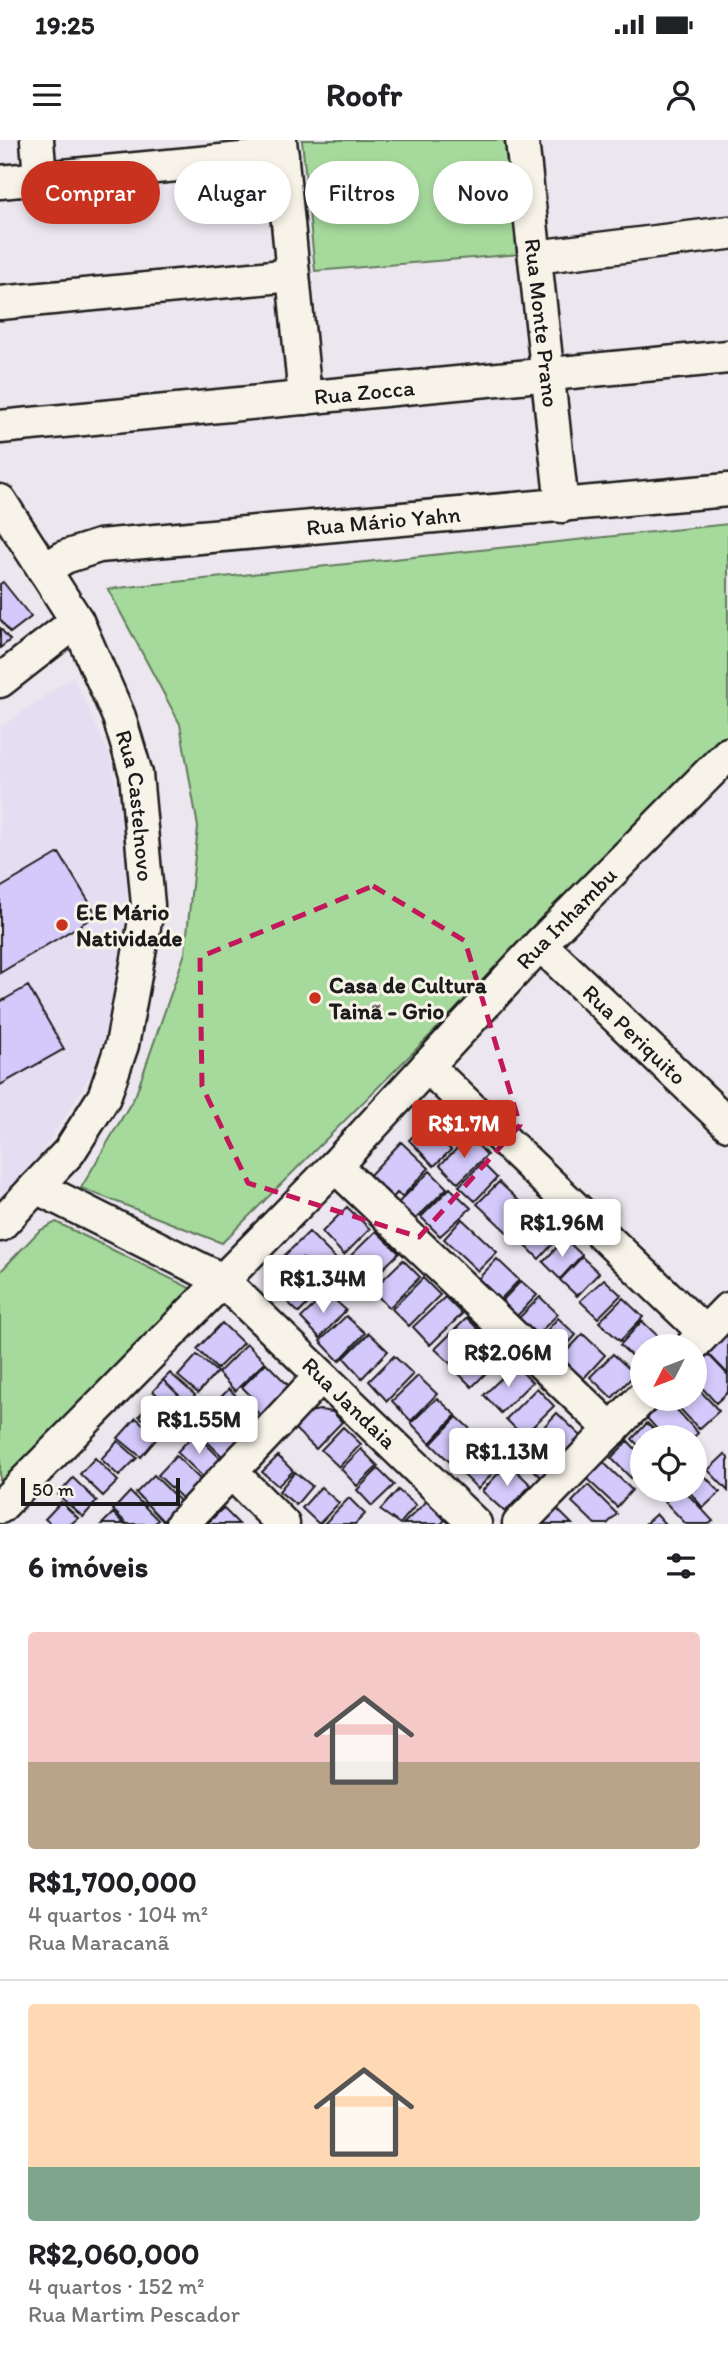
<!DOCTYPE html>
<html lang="pt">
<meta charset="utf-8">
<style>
body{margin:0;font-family:Itim,sans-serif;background:#f2f2f2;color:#202124;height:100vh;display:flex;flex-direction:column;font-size:26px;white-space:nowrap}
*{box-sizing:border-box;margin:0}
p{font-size:23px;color:#757577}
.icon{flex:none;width:38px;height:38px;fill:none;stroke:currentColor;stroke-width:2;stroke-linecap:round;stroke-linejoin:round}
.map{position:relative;height:1384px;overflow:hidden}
.side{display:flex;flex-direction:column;background:#fff;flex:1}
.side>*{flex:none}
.top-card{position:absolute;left:21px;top:21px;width:686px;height:63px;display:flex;gap:14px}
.needle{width:46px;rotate:228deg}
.tools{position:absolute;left:630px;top:1194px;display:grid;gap:14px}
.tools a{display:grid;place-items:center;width:77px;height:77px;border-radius:50%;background:#fff;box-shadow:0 4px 10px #0003;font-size:35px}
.scale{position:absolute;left:21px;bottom:18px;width:159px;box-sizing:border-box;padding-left:7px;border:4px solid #1c1c1c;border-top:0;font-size:19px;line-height:24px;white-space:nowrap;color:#1c1c1c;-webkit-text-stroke:5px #f7f3e8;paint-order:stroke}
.price{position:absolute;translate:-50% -60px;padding:0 16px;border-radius:7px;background:#fff;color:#222;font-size:23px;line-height:46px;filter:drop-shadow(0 2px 4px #0008)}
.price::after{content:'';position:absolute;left:50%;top:42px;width:21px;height:16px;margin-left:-10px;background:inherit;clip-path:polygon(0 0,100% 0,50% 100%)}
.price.active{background:#c8321e;color:#fff}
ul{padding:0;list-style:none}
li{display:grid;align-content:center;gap:14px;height:371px;padding:0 28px}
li+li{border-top:2px solid #e0e0e0}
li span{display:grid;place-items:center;height:217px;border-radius:7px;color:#555}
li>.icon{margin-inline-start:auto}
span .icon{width:126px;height:126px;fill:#fffc;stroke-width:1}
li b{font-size:30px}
h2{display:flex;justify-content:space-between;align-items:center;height:84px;padding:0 28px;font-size:30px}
.chip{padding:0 24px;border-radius:32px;background:#fff;box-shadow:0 4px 10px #0003;font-size:24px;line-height:63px}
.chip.active{background:#c8321e;color:#fff}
.status{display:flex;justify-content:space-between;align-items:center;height:49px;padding:0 35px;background:#fff;direction:ltr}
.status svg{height:19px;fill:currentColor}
header{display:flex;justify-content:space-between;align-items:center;height:91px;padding:0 28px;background:#fff;font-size:32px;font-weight:700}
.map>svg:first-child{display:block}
</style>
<div class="status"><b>19:25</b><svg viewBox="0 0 49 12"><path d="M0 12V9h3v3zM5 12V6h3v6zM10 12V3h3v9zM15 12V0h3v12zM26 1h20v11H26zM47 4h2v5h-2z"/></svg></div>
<header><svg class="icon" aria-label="menu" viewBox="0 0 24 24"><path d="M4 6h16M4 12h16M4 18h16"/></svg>Roofr<svg class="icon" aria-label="person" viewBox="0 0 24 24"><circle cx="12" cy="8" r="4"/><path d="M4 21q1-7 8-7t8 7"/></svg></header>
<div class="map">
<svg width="728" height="1384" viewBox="0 0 728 1384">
<rect width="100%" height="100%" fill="#ece6ee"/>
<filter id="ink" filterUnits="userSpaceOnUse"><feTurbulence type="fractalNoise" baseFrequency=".0143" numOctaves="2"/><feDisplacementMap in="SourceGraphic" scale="14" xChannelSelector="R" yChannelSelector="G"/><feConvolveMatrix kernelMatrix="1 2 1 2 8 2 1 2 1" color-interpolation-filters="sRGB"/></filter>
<g filter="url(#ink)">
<path fill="#e5ddf2" d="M73 536 111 619 129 722 119 848 91 935 35 1023 0 1062V588Z"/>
<path fill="#a6d99c" stroke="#617a5c" stroke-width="2" d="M302 0H513L520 114 315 131Z
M728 384V598L222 1103 81 1048 136 954 185 813 198 687 180 584 108 449Z
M56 1082 200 1153 0 1360V1132L39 1091Z"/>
<path fill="#d4c9fb" stroke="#1c1c1c" stroke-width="2" d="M3 442 31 477 10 493 0 479V444Z
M0 488 10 500 0 508Z
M59 713 97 775 0 833V748Z
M28 846 64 909 0 945V862Z
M437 973 448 984 436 995 451 1010 434 1026 409 1000Z
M470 996 487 1015 458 1043 440 1025Z
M401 1002 429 1028 402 1057 397 1053 391 1060 367 1038Z
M482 1023 497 1038 475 1061 459 1046Z
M430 1031 447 1048 414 1081 397 1064Z
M499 1042 531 1072 510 1095 477 1064Z
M450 1048 471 1068 440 1096 421 1077Z
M347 1067 370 1089 344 1115 322 1092Z
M462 1079 497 1112 478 1131 444 1099Z
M544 1079 561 1095 539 1119 522 1102Z
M376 1091 399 1113 354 1157 331 1135Z
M309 1092 338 1121 322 1137 302 1118 293 1127 283 1117Z
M565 1099 582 1115 560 1139 543 1122Z
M582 1117 599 1133 577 1156 560 1140Z
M497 1119 519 1140 497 1163 475 1142Z
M403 1120 420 1137 389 1168 372 1150Z
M290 1127 317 1154 299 1173 271 1146Z
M423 1138 440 1155 409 1186 392 1169Z
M604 1139 621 1155 598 1178 580 1161Z
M521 1141 537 1155 517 1176 501 1162Z
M327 1153 346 1170 320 1198 301 1178Z
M445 1157 462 1174 430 1205 413 1187Z
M540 1157 558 1174 536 1196 518 1179Z
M623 1158 643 1177 620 1201 599 1182Z
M346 1176 365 1193 339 1221 320 1201Z
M467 1178 484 1195 453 1226 435 1209Z
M558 1178 576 1195 558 1215 540 1198Z
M642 1181 664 1202 661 1206H642V1226L620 1205Z
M222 1183 243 1203 217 1229 197 1209Z
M722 1188 728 1194V1234L702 1207Z
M369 1193 388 1211 362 1238 344 1218Z
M583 1194 605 1215 583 1239 560 1218Z
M486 1199 503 1216 472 1247 455 1230Z
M247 1204 265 1222 235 1251 218 1233Z
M705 1211 728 1235V1252L716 1263 695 1240V1221Z
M613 1214 635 1234 612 1258 590 1237Z
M197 1215 217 1232 198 1253 178 1236Z
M394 1216 413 1234 387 1261 369 1241Z
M266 1223 293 1250 264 1279 248 1263 251 1256 242 1247Z
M515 1225 532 1242 501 1273 484 1255Z
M170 1233 195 1255 187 1263 163 1240Z
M418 1236 437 1254 411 1281 392 1261Z
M163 1240 187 1263 177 1274 153 1251Z
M695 1245 719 1271 699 1289 670 1258H695Z
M537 1248 554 1266 523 1296 506 1279Z
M229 1249 261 1280 242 1300 210 1268Z
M155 1258 176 1277 161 1295 139 1276Z
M437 1258 456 1275 430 1303 411 1283Z
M667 1259 698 1293 694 1297H664L647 1278Z
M320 1270 333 1272 342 1282 316 1309 294 1288 309 1272Z
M211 1271 240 1300 223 1317 194 1289Z
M557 1273 581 1296 541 1337 518 1314Z
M457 1277 480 1298 454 1326 431 1304Z
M136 1278 158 1297 141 1317 118 1298Z
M647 1283 662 1297H642V1309L632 1299Z
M343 1287 361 1304 339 1327 321 1310Z
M195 1293 222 1320 204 1338 177 1312Z
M482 1300 504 1321 478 1349 456 1327Z
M118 1301 137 1318 119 1336 101 1319Z
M628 1301 642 1316V1327L631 1338 611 1318Z
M361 1309 378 1326 357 1346 341 1329Z
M725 1314 728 1318V1351L708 1330Z
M176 1316 203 1342 184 1360 158 1335Z
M278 1316 293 1331 278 1346 262 1332Z
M95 1318 118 1341 103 1356 80 1334Z
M603 1322 632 1350 617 1367 587 1339Z
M508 1323 531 1345 505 1372 482 1351Z
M378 1329 394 1345 372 1366 357 1350Z
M699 1330 720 1352 703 1368 687 1349H695V1335Z
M295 1332 312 1346 296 1365 279 1351Z
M154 1335 182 1363 163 1381 136 1353Z
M73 1338 97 1361 83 1377 58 1355Z
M588 1345 617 1374 607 1384H595L572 1362Z
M321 1347 339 1363 319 1384 302 1368Z
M679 1349H683L713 1381 709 1384H686L665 1362Z
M398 1350 416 1365 400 1384 380 1370Z
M130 1352 158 1380 154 1384H127L113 1370Z
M349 1358 365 1374 355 1384H324Z
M427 1361 445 1380 441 1384H403Z
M61 1362 78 1378 71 1384H51L45 1379Z
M223 1368 239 1384H207Z
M556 1368 572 1384H540Z
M113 1373 124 1384H102Z
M656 1374 665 1384H645Z"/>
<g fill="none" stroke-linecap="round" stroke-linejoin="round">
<defs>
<g id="minor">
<path d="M37 0 40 38"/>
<path d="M280 0 305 258"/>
<path id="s1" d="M522 0 562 366"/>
<path d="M0 42 282 15"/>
<path d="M535 117 728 93"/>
<path d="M0 163 293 135"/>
<path id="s2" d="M0 287 728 217"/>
<path id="s3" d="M0 361 77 481 119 577 136 634 148 765 122 905 104 957 69 1012 0 1085"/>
<path id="s4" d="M44 430 65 417 99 406 728 350"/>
<path d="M0 541 77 481"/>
<path id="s5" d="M540 804 728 984"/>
<path d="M427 926 704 1192"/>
<path d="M335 1026 612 1290"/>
<path id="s6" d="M36 1047 222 1140 475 1384"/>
<path d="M692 1206 728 1169"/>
<path d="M232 1333 283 1384"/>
<path id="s7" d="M0 1367 335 1026 540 804 728 614"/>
<path d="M182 1384 321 1236"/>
<path d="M519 1384 642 1258"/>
</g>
</defs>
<use href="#minor" stroke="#1c1c1c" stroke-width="37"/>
<use href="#minor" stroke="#f7f3e8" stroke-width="32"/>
</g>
</g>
<path fill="none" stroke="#c2185b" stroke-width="5" stroke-dasharray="14 9" stroke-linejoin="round" d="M373 746 465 801 520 985 419 1097 248 1043 202 946 200 817Z"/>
<g fill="#c8321e" stroke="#f7f3e8" stroke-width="2.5">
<circle cx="62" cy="785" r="7"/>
<circle cx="315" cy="858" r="7"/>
</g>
<g text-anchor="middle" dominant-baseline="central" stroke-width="6" stroke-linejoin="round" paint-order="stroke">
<g font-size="23" fill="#1c1c1c" stroke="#f7f3e8">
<text stroke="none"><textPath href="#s1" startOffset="184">Rua Monte Prano</textPath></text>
<text stroke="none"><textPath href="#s2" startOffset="366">Rua Zocca</textPath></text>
<text stroke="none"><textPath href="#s4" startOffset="346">Rua Mário Yahn</textPath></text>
<text stroke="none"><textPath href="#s3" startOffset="338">Rua Castelnovo</textPath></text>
<text stroke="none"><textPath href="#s7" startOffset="817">Rua Inhambu</textPath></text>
<text stroke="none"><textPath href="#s5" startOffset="131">Rua Periquito</textPath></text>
<text stroke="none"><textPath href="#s6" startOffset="385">Rua Jandaia</textPath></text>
</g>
<g font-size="23" font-weight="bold" fill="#1c1c1c" stroke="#f7f3e8" text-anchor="start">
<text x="76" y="772">E.E Mário<tspan x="76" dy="26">Natividade</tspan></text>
<text x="329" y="845">Casa de Cultura<tspan x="329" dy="26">Tainã - Grio</tspan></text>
</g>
</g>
</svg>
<div class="tools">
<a><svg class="needle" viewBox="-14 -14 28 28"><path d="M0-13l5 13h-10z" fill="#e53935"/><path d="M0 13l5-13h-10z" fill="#757577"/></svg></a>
<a><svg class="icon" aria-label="locate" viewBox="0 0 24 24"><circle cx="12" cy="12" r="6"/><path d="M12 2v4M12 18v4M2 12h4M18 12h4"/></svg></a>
</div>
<div class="scale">50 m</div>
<b class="price active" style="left:464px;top:1020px">R$1.7M</b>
<b class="price" style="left:562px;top:1119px">R$1.96M</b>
<b class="price" style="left:323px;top:1175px">R$1.34M</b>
<b class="price" style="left:508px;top:1249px">R$2.06M</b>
<b class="price" style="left:199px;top:1316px">R$1.55M</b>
<b class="price" style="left:507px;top:1348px">R$1.13M</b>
<div class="top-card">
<a class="chip active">Comprar</a>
<a class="chip">Alugar</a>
<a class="chip">Filtros</a>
<a class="chip">Novo</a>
</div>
</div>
<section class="side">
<h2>6 imóveis<svg class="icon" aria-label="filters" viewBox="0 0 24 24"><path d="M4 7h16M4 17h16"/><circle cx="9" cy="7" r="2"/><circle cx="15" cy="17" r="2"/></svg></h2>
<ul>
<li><span style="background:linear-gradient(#f6c9c9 60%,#b9a48a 0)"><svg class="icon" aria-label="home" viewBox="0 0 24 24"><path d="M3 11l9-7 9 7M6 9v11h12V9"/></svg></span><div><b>R$1,700,000</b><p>4 quartos · 104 m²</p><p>Rua Maracanã</p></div></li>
<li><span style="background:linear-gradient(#ffd9b3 75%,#7fa58c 0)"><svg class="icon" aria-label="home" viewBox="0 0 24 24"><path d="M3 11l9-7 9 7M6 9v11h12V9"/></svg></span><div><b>R$2,060,000</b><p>4 quartos · 152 m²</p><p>Rua Martim Pescador</p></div></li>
</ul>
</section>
